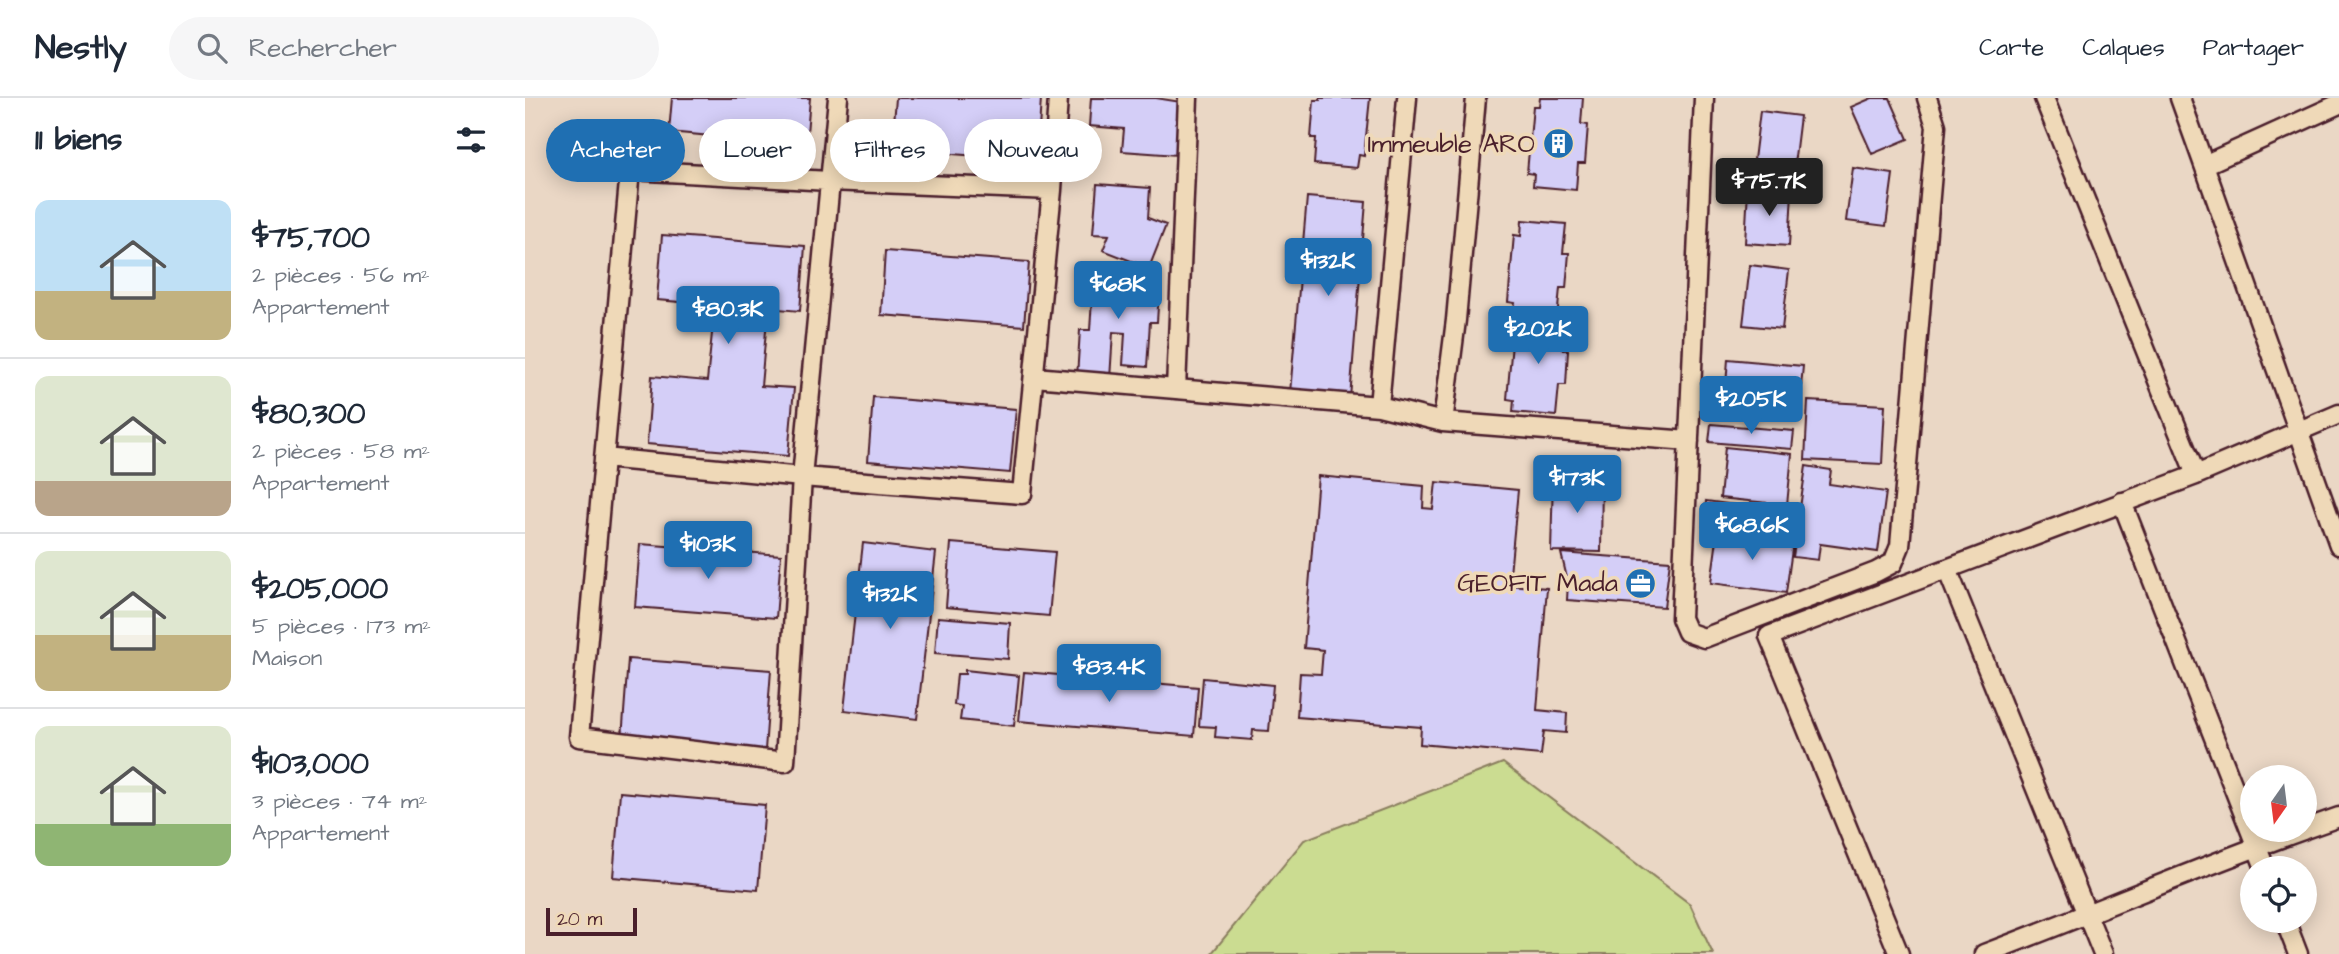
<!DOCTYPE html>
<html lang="fr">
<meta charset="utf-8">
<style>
body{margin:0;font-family:"Architects Daughter",sans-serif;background:#f6f6f7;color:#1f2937;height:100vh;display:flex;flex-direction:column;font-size:26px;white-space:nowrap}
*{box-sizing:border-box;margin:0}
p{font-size:23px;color:#747a83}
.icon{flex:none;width:38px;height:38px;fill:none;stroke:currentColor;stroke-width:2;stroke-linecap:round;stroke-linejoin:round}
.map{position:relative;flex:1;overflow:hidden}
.details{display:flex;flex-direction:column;background:#fff;width:525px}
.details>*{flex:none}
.guide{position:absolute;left:21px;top:21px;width:665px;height:63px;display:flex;gap:14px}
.needle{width:46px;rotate:194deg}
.buttons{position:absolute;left:1715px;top:667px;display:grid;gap:14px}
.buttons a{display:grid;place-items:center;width:77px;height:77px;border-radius:50%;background:#fff;box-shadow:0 4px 18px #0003;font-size:35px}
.scale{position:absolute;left:21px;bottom:18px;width:91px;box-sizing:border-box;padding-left:7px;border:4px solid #4a1f2b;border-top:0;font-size:19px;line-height:24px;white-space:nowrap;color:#4a1f2b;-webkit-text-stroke:5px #efd9b8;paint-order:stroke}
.price{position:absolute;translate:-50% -60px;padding:0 16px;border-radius:7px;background:#1f6fb2;color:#fff;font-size:23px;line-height:46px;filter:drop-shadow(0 2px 4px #0008)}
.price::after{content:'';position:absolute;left:50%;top:42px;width:21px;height:16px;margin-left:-10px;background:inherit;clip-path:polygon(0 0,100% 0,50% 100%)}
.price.selected{background:#222;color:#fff}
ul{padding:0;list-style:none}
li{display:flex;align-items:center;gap:21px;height:175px;padding:0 35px}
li+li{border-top:2px solid #e0e1e3}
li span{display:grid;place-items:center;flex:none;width:196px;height:140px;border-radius:14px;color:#555}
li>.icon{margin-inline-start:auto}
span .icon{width:84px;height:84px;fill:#fffc;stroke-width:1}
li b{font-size:30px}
h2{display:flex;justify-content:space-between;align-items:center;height:84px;padding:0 35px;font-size:30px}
.pill{padding:0 24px;border-radius:32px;background:#fff;box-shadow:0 4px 18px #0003;font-size:24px;line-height:63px}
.pill.selected{background:#1f6fb2;color:#fff}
header{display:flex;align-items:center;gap:42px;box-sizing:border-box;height:98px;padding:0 35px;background:#fff;border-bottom:2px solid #e0e1e3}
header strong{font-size:33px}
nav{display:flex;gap:38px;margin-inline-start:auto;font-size:24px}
.search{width:490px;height:63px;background:#f6f6f7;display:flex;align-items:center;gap:18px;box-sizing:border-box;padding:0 24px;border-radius:38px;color:#747a83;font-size:26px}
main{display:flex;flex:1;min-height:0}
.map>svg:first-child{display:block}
</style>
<header>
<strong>Nestly</strong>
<div class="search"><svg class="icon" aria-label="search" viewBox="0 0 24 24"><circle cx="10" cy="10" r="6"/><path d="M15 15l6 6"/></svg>Rechercher</div>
<nav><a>Carte</a><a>Calques</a><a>Partager</a></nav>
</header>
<main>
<section class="details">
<h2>11 biens<svg class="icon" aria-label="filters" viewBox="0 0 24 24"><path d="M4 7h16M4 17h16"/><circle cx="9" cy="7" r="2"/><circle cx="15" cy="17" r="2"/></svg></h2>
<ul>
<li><span style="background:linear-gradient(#bfe0f5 65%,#c2b280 0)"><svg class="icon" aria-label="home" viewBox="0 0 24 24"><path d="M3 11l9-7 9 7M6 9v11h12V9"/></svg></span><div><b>$75,700</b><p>2 pièces · 56 m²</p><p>Appartement</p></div></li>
<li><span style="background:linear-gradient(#dfe7d0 75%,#b9a48a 0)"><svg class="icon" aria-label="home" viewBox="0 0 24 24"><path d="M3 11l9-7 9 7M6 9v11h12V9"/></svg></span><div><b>$80,300</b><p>2 pièces · 58 m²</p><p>Appartement</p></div></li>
<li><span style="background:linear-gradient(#dfe7d0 60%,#c2b280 0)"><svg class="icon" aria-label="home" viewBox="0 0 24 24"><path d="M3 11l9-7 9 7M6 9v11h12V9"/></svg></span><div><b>$205,000</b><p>5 pièces · 173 m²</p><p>Maison</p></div></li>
<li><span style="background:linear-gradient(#dfe7d0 70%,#8fb573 0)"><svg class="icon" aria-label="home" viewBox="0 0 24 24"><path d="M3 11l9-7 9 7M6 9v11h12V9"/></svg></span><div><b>$103,000</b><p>3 pièces · 74 m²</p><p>Appartement</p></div></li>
</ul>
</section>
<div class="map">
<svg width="1814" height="856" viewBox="0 0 1814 856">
<rect width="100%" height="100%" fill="#ead7c5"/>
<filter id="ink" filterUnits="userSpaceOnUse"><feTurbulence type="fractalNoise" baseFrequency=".0143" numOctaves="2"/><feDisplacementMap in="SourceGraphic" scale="14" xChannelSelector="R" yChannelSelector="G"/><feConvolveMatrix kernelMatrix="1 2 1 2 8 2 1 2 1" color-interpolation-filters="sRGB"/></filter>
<g filter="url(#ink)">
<path fill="#cbdc91" stroke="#8a7e5e" stroke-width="2" d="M978 665 1165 806 1188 856H686L779 742Z"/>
<path fill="#d4cef7" stroke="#4a1f2b" stroke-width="2" d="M147 0H285L281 47 144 34Z
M371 0H516L512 63 367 51Z
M566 0H631L656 4 652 57 597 53 599 31 564 28Z
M795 0H845L839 58 834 57 832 70 789 66 791 40H786L789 2H795Z
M1015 0H1058L1056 26 1063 27 1060 65H1053L1051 92 1008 88 1009 76 1002 75 1008 8H1014Z
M1347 0H1365L1383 41 1347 56 1326 9Z
M1235 13 1275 18 1268 75 1228 70Z
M1328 70 1368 76 1361 128 1321 123Z
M572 86 625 90 623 120 641 127 624 170 578 152 584 137 568 136Z
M1223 91 1267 94 1264 148 1220 145Z
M782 99 841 104 825 300 765 295Z
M997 122 1041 126 1038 155H1044L1041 190H1035L1032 221 988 217 990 205 983 204 989 137 996 138Z
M137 137 280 148 275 213 243 210 236 288 269 290 263 358 122 346 127 278 182 283 190 207 132 202Z
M360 153 504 164 499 228 356 217Z
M1225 167 1264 172 1257 231 1218 227Z
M569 172 635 177 632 224H625L622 269 598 267 600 235 588 234 585 281 552 279 555 232H565Z
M997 219 1040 223 1038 252H1043L1041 287H1034L1031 318 988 314 989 302 982 301 988 234 995 235Z
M1203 261 1278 268 1273 320 1199 314Z
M348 299 491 311 485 375 343 363Z
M1283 303 1360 307 1357 366 1280 362Z
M1186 326 1269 333 1267 351 1184 344Z
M1200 349 1267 356 1262 407 1195 400Z
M1281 368 1306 372 1304 386 1361 394 1353 454 1295 446 1293 462 1268 459Z
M793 378 899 388 898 410 908 411 911 384 993 392 984 487 1022 490 1012 612 1042 615 1041 635 1019 633 1016 657 895 646 896 629 772 619 775 575 796 576 798 552 779 550Z
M1028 380 1077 381 1076 454 1026 453Z
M1181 403 1268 415 1265 439 1178 428Z
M1193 434 1268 444 1261 495 1186 485Z
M338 445 411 454 392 621 319 612Z
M426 445 530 454 524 518 421 509Z
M115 446 256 457 251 520 110 509Z
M1036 455 1145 463 1139 509 1042 502 1043 484Z
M413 519 485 525 483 561 410 555Z
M103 561 246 572 240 652 97 641Z
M440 572 494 578 489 628 435 622 437 608 429 607 432 576H440Z
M499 574 673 589 669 638 494 623Z
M678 580 748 587 744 633 728 632 727 642 690 639 691 629 674 628Z
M95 694 240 707 233 792 88 779Z"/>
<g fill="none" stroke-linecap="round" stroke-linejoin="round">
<defs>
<path id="lane" d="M313 0 277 379 497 396 527 92 533 0
M663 0 651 291 854 308 918 324 1164 343
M1179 0 1156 520 1162 534 1179 540 1351 474 1368 465 1375 448 1411 28 1402 0
M1519 0 1671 377
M1655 0 1679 67 1814 6
M1679 67 1814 447
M509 279 651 291
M854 308 882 0
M918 324 931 222 951 0
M79 360 277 379 260 664 54 639 105 72 304 83 527 92
M1597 404 1740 770
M1422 471 1578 856
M1780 731 1814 719
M1760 822 1773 856
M1374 856 1244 538 1671 377 1814 316
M1459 856C1566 816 1671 770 1778 732"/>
</defs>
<use href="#lane" stroke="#4a1f2b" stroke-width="23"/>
<use href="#lane" stroke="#efd9b8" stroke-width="18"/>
</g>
</g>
<defs>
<symbol id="building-disc" viewBox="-11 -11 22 22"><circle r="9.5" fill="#1f6fb2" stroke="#efd9b8"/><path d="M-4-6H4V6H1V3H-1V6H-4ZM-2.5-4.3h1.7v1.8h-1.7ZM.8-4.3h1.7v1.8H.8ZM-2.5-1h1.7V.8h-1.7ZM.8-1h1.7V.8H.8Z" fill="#fff"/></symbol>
<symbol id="office-disc" viewBox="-11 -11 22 22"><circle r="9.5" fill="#1f6fb2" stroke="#efd9b8"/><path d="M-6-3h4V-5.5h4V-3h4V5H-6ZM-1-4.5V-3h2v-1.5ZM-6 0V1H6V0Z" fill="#fff"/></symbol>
</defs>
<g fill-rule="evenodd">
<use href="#building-disc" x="1016" y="28" width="35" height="35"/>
<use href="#office-disc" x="1098" y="468" width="35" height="35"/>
</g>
<g text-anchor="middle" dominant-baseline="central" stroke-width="7" stroke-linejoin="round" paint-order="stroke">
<g font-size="26" fill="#4a1f2b" stroke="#efd9b8" text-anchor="end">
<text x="1010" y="46">Immeuble ARO</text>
<text x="1093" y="485">GEOFIT Mada</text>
</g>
</g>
</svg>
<div class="buttons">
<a><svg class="needle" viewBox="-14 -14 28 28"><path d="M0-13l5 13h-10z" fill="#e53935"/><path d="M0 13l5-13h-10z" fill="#747a83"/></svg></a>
<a><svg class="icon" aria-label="locate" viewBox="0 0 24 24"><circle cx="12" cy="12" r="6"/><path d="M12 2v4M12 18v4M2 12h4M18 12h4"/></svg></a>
</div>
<div class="scale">20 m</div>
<b class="price selected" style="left:1244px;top:120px">$75.7K</b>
<b class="price" style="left:803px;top:200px">$132K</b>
<b class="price" style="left:593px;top:223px">$68K</b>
<b class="price" style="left:203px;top:248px">$80.3K</b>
<b class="price" style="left:1013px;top:268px">$202K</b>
<b class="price" style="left:1226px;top:338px">$205K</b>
<b class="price" style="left:1052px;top:417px">$173K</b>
<b class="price" style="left:1227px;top:464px">$68.6K</b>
<b class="price" style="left:183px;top:483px">$103K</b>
<b class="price" style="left:365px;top:533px">$132K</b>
<b class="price" style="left:584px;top:606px">$83.4K</b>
<div class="guide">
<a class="pill selected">Acheter</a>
<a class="pill">Louer</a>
<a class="pill">Filtres</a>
<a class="pill">Nouveau</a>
</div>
</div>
</main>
